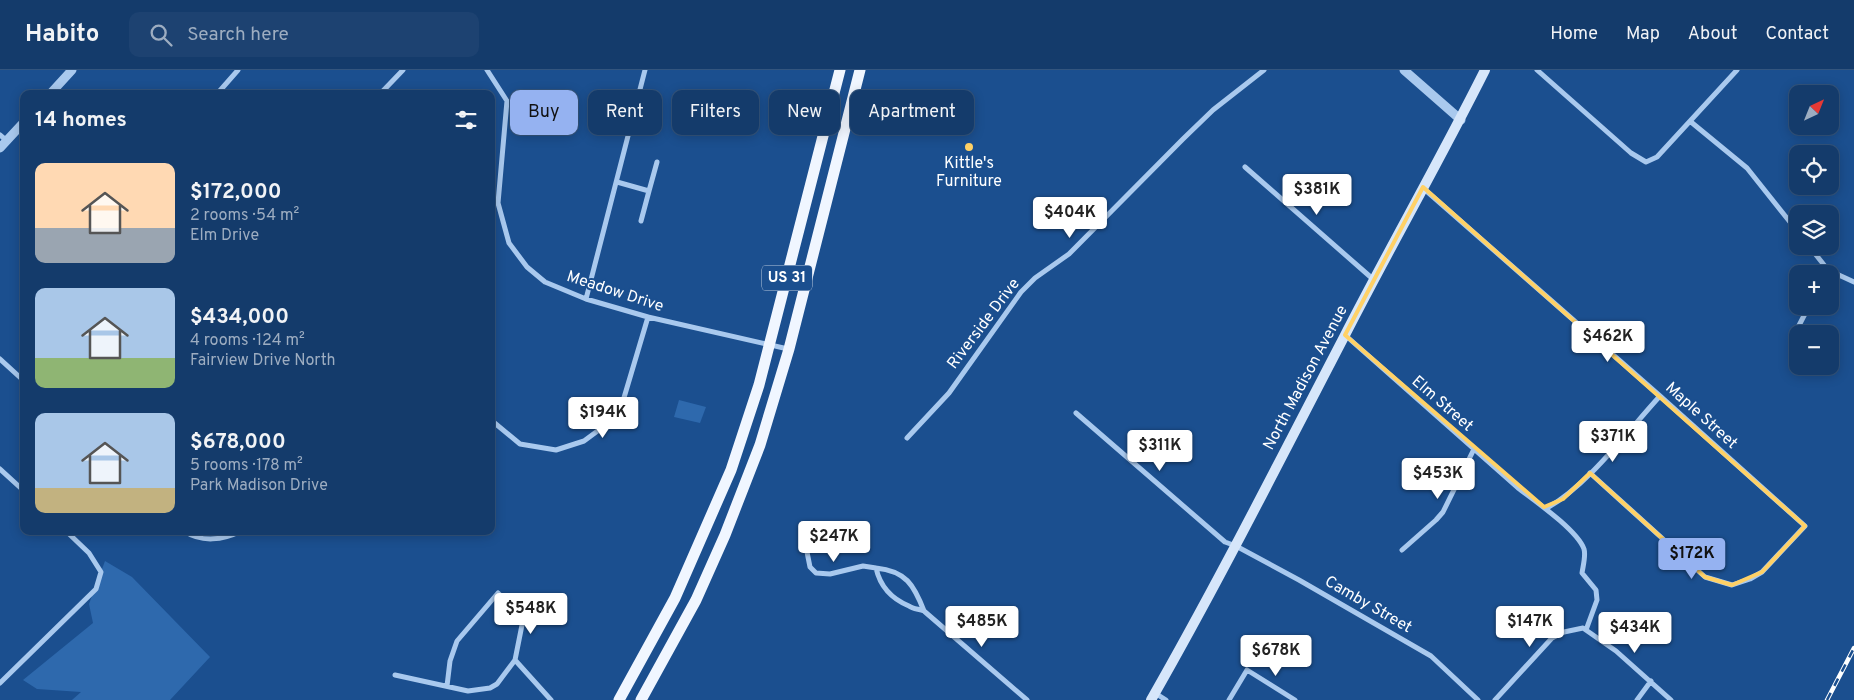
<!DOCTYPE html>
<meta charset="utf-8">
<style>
body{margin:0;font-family:Overpass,sans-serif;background:#1d4271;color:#f1f3f6;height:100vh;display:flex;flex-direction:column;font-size:19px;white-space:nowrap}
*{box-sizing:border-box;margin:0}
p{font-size:16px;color:#9dadc1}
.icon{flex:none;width:28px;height:28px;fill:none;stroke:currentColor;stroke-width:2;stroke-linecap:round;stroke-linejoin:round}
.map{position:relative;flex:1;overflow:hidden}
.side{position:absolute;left:20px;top:20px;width:475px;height:445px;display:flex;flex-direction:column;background:#143b6b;border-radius:10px;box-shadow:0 2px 12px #0003,0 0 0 1px #33557e}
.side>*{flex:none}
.hud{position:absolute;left:510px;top:20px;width:475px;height:45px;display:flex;gap:10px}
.needle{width:32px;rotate:43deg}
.controls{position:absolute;left:1789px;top:15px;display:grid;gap:10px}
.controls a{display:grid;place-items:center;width:50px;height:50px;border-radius:10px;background:#143b6b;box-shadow:0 2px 12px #0003,0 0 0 1px #33557e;font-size:25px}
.price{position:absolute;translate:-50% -42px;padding:0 11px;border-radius:5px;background:#fff;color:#222;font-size:16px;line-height:32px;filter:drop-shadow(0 1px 2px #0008)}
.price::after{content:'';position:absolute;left:50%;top:30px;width:15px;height:11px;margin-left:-8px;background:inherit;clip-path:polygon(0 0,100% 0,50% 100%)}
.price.selected{background:#95b2f1;color:#111}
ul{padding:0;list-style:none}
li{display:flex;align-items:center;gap:15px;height:125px;padding:0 15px}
li span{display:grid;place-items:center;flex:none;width:140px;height:100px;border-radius:10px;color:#555}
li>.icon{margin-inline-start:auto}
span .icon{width:60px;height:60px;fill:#fffc;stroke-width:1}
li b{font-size:21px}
h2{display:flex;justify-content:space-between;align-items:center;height:60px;padding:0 15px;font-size:21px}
.tag{padding:0 18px;border-radius:10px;background:#143b6b;box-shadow:0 2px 12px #0003,0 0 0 1px #33557e;font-size:18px;line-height:45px}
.tag.selected{background:#95b2f1;color:#111}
header{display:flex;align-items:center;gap:30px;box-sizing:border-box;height:70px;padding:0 25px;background:#143b6b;border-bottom:1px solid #33557e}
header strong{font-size:24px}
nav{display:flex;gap:28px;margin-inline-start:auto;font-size:18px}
.search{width:350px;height:45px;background:#1d4271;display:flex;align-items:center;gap:12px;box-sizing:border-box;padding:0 18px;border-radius:10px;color:#9dadc1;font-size:19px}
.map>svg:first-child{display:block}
</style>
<header>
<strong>Habito</strong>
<div class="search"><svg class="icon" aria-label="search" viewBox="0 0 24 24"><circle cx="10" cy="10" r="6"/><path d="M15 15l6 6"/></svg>Search here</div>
<nav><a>Home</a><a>Map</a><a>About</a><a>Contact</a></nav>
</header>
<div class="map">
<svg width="1854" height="630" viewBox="0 0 1854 630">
<rect width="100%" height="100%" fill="#1b4f8f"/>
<path fill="#2e69ad" d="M679 330 706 337 700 353 674 347Z
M105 491 132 507 210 587 170 630H72L81 622 37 619 23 610 93 553 89 534Z"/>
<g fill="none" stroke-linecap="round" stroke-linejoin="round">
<path stroke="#a9c9ee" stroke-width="5" d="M487 0 507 31 498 133 509 173 527 197 545 212 586 229 648 247 788 279
M1537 0 1631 83 1646 92 1657 87 1737 0
M217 24 238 0
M380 24 403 0
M1691 52 1747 98 1798 162
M0 65 7 71
M1245 97 1374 210
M617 112 649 121 641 151
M1423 118 1660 326 1805 456 1762 502 1750 509 1732 515 1705 507 1590 403
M649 121 657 92
M1809 176 1828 200 1854 212
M586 229 645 0
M1345 265 1518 418C1535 431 1577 460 1584 479 1586 486 1583 496 1582 503L1596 520 1597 530 1586 560
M1792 269 1809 236
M0 289 24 311
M1076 343 1225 472 1236 476 1299 510 1431 586 1478 630
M491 350 520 374 556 380 584 371 611 351 623 331 648 247
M907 368 949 323 1021 222 1035 208 1069 184 1183 69 1213 40 1264 0
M0 399 24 421
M1547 438C1588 415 1627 362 1660 326
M184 461C202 473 223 470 241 461
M804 467 810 497 816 503 830 504 863 496 876 498
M1402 480 1436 450 1443 442 1474 379
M876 498C906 501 914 515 924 541 919 539 913 539 909 536 892 529 880 516 876 498Z
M924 541 1027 630
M515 590 551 630
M395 605 468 621 490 618 497 614 515 590 522 555 520 545 498 523 457 571 450 591 447 616
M0 613 96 519 101 502 89 483 66 461
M1155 623 1166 630
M1229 630 1247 600 1295 630
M1495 630 1552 568 1564 562 1583 558 1616 581 1671 630
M1637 630 1651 611"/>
<path stroke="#a9c9ee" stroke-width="9" d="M1404 0 1461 50
M50 24 72 0
M0 78 24 52"/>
<path stroke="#d6e6fa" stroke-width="10" d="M1151 630C1219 511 1281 388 1344 267 1390 177 1440 90 1485 0"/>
<path stroke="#f0f6ff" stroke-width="11" d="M619 630 675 528 731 400 759 315 840 0
M641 630 696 530 725 465 760 375 789 279 860 0"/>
<defs>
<path id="rail" d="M1827 630 1854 578"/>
</defs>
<use href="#rail" stroke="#fff" stroke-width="4.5"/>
<use href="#rail" stroke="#1b4f8f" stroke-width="2.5" stroke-dasharray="8" stroke-linecap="butt"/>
</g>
<path fill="none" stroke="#ffd166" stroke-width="4" stroke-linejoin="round" d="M1423 117 1805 456 1762 502 1732 515 1705 507 1590 403 1563 429 1544 437 1345 265Z"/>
<circle fill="#ffd166" stroke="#1b4f8f" stroke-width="2" cx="969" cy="77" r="5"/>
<g text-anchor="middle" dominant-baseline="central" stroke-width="4" stroke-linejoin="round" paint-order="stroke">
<rect fill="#1b4f8f" stroke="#bbcadd" stroke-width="1" x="762" y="195.5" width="50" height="25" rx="4"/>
<g font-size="15" font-weight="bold" fill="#fff">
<text x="787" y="208">US 31</text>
</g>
<g font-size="16" fill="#fff" stroke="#1b4f8f">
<text x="969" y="94">Kittle's<tspan x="969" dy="18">Furniture</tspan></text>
</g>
<g font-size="16" fill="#fff" stroke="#1b4f8f">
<text transform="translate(615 222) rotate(18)">Meadow Drive</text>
<text transform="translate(984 254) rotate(-53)">Riverside Drive</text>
<text transform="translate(1306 308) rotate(-62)">North Madison Avenue</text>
<text transform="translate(1442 334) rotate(41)">Elm Street</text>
<text transform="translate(1701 346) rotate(42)">Maple Street</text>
<text transform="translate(1368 535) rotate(30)">Camby Street</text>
</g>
</g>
</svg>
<div class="controls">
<a><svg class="needle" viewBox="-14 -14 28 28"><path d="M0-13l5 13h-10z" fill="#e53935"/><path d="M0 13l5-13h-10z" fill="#9dadc1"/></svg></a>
<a><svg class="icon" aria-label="locate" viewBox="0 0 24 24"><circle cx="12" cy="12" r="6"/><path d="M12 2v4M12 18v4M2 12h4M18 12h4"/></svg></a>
<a><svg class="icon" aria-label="layers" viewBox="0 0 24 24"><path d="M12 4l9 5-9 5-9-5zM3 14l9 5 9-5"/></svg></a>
<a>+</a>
<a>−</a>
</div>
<b class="price" style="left:1317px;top:146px">$381K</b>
<b class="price" style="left:1070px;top:169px">$404K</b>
<b class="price" style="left:1608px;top:293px">$462K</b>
<b class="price" style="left:603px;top:369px">$194K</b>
<b class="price" style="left:1613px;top:393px">$371K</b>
<b class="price" style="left:1160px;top:402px">$311K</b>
<b class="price" style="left:1438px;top:430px">$453K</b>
<b class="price" style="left:834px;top:493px">$247K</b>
<b class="price selected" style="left:1692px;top:510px">$172K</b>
<b class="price" style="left:531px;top:565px">$548K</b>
<b class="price" style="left:982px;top:578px">$485K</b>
<b class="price" style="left:1530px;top:578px">$147K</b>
<b class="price" style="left:1635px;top:584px">$434K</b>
<b class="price" style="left:1276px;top:607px">$678K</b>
<div class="hud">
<a class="tag selected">Buy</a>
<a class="tag">Rent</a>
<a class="tag">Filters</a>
<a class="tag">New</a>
<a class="tag">Apartment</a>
</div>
<section class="side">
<h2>14 homes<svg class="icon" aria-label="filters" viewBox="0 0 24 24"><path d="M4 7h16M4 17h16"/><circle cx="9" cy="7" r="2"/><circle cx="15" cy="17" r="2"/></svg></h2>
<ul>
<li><span style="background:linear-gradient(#ffd9b3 65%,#9aa5b1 0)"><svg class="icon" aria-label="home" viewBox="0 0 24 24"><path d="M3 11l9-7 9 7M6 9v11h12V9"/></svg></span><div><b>$172,000</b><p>2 rooms · 54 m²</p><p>Elm Drive</p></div></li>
<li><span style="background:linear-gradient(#a9c7e8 70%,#8fb573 0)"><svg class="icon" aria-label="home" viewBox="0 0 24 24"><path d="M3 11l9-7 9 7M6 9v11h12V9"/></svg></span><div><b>$434,000</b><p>4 rooms · 124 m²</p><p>Fairview Drive North</p></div></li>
<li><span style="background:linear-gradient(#a9c7e8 75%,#c2b280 0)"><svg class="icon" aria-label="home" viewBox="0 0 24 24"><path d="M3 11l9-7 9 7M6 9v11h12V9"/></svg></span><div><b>$678,000</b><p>5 rooms · 178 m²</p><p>Park Madison Drive</p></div></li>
</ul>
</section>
</div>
